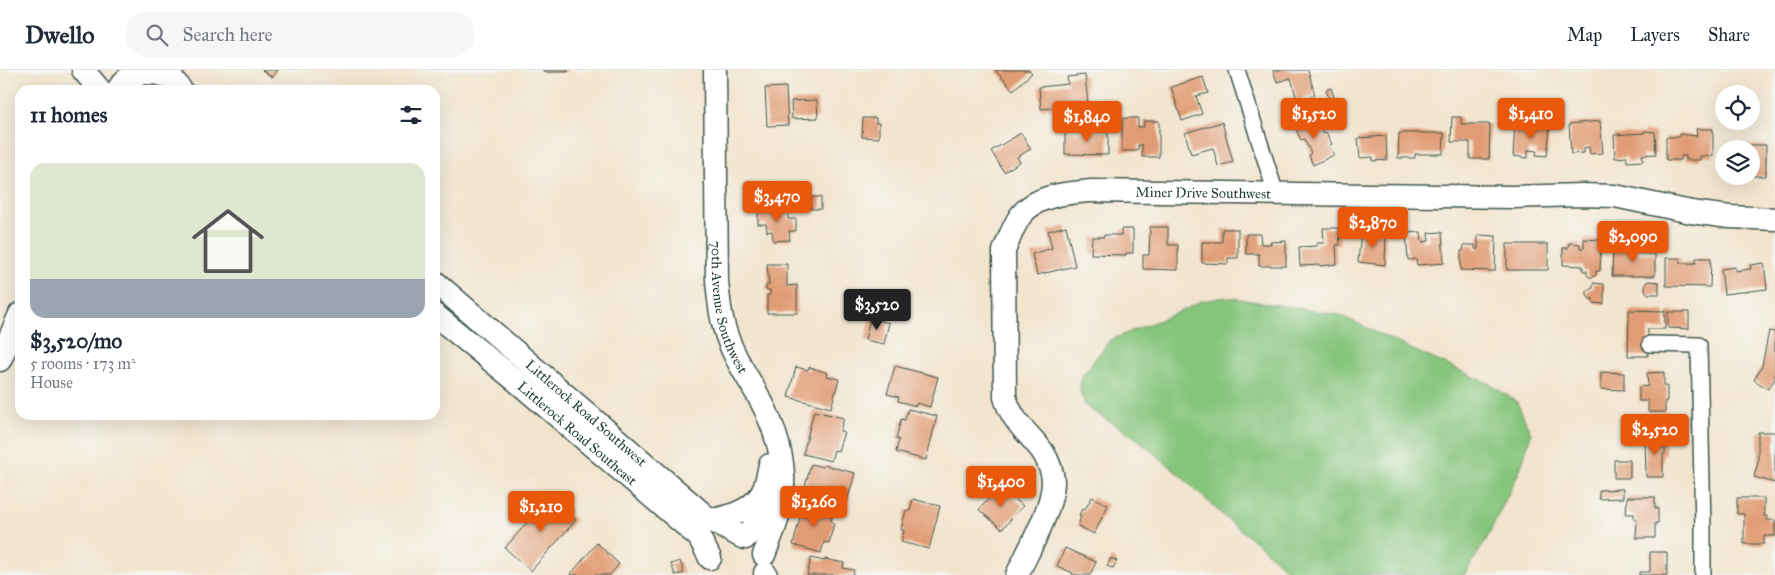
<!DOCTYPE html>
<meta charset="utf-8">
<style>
body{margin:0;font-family:"IM FELL Great Primer",serif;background:#f6f6f7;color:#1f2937;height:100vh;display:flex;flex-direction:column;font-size:19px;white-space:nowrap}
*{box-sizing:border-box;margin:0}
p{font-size:16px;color:#747a83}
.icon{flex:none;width:28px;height:28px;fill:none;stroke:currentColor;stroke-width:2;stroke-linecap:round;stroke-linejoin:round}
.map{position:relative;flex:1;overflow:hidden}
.panel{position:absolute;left:15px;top:15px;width:425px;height:335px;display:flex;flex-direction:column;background:#fff;border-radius:15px;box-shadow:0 5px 20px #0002}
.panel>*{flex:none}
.buttons{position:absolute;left:1715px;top:15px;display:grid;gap:10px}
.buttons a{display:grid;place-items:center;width:45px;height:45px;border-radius:50%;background:#fff;box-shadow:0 5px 20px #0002;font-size:25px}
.price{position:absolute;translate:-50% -42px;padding:0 11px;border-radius:5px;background:#ea580c;color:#fff;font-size:16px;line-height:32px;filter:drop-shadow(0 1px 2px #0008)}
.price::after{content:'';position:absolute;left:50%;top:30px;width:15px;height:11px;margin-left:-8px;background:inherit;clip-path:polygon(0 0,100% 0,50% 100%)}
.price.on{background:#222;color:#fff}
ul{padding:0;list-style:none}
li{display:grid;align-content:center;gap:10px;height:265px;padding:0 15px}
li span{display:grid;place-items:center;height:155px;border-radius:15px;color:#555}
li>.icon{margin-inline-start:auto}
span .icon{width:90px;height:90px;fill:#fffc;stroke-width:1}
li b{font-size:21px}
h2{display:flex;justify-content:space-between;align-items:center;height:60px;padding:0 15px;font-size:21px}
header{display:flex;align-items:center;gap:30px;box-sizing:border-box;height:70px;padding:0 25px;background:#fff;border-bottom:1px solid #e0e1e3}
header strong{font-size:24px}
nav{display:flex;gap:28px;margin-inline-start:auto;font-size:18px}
.search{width:350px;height:45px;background:#f6f6f7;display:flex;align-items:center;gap:12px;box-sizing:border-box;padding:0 18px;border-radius:28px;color:#747a83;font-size:19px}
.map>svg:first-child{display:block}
</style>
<header>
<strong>Dwello</strong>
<div class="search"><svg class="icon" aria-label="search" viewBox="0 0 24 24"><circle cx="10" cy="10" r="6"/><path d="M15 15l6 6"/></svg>Search here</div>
<nav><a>Map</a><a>Layers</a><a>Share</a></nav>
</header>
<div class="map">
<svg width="1775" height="505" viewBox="0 0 1775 505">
<rect width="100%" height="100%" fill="#f6f6f2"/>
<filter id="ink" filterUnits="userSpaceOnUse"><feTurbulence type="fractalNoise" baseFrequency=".02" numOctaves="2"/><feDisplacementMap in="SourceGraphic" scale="10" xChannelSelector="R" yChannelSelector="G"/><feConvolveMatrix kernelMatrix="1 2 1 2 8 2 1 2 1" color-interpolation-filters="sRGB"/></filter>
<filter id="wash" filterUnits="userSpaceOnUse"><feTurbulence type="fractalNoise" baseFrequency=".0096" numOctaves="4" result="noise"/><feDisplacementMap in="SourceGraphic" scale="20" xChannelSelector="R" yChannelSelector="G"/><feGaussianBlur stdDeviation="1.12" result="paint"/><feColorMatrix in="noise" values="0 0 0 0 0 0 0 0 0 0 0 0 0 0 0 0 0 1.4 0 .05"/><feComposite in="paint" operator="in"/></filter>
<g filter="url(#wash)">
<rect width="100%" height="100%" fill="#f2e4cd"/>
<path fill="#85c57c" stroke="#528158" d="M1226 227 1340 245 1411 279 1490 314 1517 332 1531 364 1520 400 1485 472 1464 505H1292L1262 477 1227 449 1183 408 1136 368 1085 336 1080 321 1081 307 1110 270 1184 240 1201 231Z"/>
<g id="blocks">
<path fill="#e19c75" d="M262 0H278L272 7Z
M543 0H568V2H543Z
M995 0H1029L1032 3 1013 20Z
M1273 0H1308L1315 25 1297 30 1291 8 1277 12Z
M1085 5 1088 34 1041 39 1039 17 1068 14 1067 7Z
M1203 7 1208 23 1196 26 1202 44 1182 51 1171 17Z
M786 17 788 55 767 56 765 18Z
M1331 18 1334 27 1329 28 1326 20Z
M817 30 818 48 792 49 791 31Z
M1336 34 1338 42 1331 43 1329 35Z
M1308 46 1315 60 1320 57 1323 64 1326 62 1332 74 1329 76 1334 85 1313 95 1309 85 1311 83 1304 69 1301 70 1293 53Z
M1452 47H1461V54H1490L1489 89H1470V72H1451Z
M863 48H876V53H879V68L862 67Z
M1122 48H1138V57H1144V51H1159V87H1142V75H1138V81H1122Z
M1600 51 1603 83 1590 84 1589 77 1584 78V83L1571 84 1569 54Z
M1222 52 1233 92 1218 96 1213 78 1191 84 1185 63Z
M1515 54 1550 57 1547 86 1536 85 1537 81 1528 80V88L1513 86Z
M1696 59H1713V86H1700V90H1686V86H1681V90H1666V67H1679V64L1697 66Z
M1644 61 1655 62 1656 84 1642 85 1643 91 1627 92V87L1615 88 1614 65 1644 63Z
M1065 62H1108V85L1065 84Z
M1021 63 1031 79 1017 87 1020 92 1004 102 991 81Z
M1399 63H1444L1443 84H1415V88H1398Z
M1386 66 1387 90 1373 91V87L1360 88 1358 68Z
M1733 75H1766V106H1752L1751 79H1733Z
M811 127H821V139H811Z
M758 139 788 140V149H796V161H789L790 170 773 171 772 161 767 162 766 154H758Z
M1066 156 1075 196 1037 205 1032 184 1052 178 1048 161Z
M1150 157H1168V175H1178V200L1143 199V185H1149Z
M1323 158H1339L1340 175H1336L1337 194 1320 196V195L1300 196 1299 177 1317 176V173H1324Z
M1121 159H1133V183H1126V185L1091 184 1092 167H1104V165H1121Z
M1222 159H1238V188H1228V194L1202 193V172H1222Z
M1372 162 1386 164 1385 195 1358 192 1361 163H1369V166L1372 167Z
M1421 162 1422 172 1429 171 1428 163 1442 162 1444 193 1417 195 1416 189 1408 190 1406 163Z
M1246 164H1260L1261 174H1271L1270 172 1286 171V196H1259V184H1246Z
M1478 165 1496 166 1495 201 1461 200V181H1463L1464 175H1475V179H1478Z
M1584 169 1601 170 1600 201H1596V205L1593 207H1589L1587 205V201H1583V196L1563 195V178H1568L1569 173 1580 174V178H1584Z
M1507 174H1548V200H1507Z
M1613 178 1636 179 1635 183 1655 184V206H1612Z
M1666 188H1680V193H1696V188H1711L1710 217 1666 216Z
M1764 193 1767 219 1724 224 1721 199 1735 197V201L1751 199 1750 195Z
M767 194H787V216L797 215V243H767V225H770V220H766V215H769Z
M1648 211 1659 212V224H1648L1645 220V214Z
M1593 213 1604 214V234L1593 233V229H1590L1587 226V221L1593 218Z
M1629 240 1665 241V259H1648V286H1628Z
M1668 242H1689V259L1668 258Z
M870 248 889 253 884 274 865 270Z
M1769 261 1775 262V309L1768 319 1754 310 1762 296Z
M895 296 938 307 930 337 917 333 916 336 898 331 899 327 887 324Z
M796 297 808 300 809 297 828 303 827 306 839 309 831 338 788 327Z
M1601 302 1624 303V320L1601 319Z
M1664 302V316H1667V331H1665V342H1648V331H1639V317L1648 316 1647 303Z
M908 339 937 346 926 390 896 382 899 369H896L901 349 905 350Z
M814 341 844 348 840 361 844 362 838 381 834 380 831 391 803 384Z
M1758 362H1775V413L1754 407 1758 392Z
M1645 367H1665V384H1663V407H1646Z
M1614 390H1630V408H1614Z
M811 394 823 397 824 395 855 403 846 435 803 424Z
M999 416 1023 436 1002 459 979 440Z
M1623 419V428L1599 429V420Z
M550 427 558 433 560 431 571 440 568 443 576 450 531 501 505 478 530 449 527 447 540 433 542 435Z
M1092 427 1108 435 1094 464 1078 456 1081 446 1079 445 1082 439 1084 440 1087 436Z
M1627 427H1655V438H1658V453H1655V468H1636L1637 449H1634V444H1626Z
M1737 428H1764V446H1767V450H1775V466H1764V474H1744V444H1737Z
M913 429 940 436 929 479 901 472 904 460H901L906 440 910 441Z
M804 432 834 440 831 452 834 453 829 473 824 472 821 483 793 475Z
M597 473 619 494 610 505H570Z
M1065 478 1096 492 1090 505H1072L1073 503 1057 496Z
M1650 482H1667V505H1639V502H1650Z
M811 488 824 491 825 489 844 493 843 498 854 500 853 505H807Z
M1111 488 1117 491 1113 498 1107 496Z
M680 491 684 503 675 505 671 494Z"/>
</g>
</g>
<g filter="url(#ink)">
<use href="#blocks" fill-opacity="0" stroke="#3f564b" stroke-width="1"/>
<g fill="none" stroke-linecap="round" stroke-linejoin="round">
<defs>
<path id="street" d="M1237 0 1276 124
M1650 274 1699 275 1703 459V505"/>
<g id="secondary">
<path d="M83 0 100 20"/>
<path id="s1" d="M715 0 717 211C719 232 721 254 730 274 740 300 759 322 769 348 779 372 786 400 782 427 780 447 771 466 764 485"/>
<path d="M118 20C128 0 153 0 171 8 175 11 178 16 181 20"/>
<path id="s2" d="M435 212 710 450 742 467"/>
<path id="s3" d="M435 245 515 310 699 467 710 488"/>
<path d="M0 290 20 244"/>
<path d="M710 450C731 447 755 440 764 419 767 411 768 403 770 395"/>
<path d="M745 468 763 447 771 425"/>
<path d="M765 503 766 505"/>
<path id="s4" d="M1017 505C1028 481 1053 438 1053 412 1053 401 1046 385 1039 377 1025 360 1011 349 1005 327L1004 181C1009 169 1013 156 1021 145 1037 125 1067 123 1091 121L1512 127 1581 125 1615 126 1691 142 1730 147 1775 149"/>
</g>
</defs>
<use href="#street" stroke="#3f564b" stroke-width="18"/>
<use href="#secondary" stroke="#3f564b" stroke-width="25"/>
<use href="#street" stroke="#fff" stroke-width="15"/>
<use href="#secondary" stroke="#fff" stroke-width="22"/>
</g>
</g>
<g text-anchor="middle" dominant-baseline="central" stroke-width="4" stroke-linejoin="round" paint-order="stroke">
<g font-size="14" fill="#1f3d34" stroke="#f6f6f2">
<text stroke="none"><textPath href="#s4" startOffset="574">Miner Drive Southwest</textPath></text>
<text stroke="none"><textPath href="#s1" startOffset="239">70th Avenue Southwest</textPath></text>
<text stroke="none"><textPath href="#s2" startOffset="200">Littlerock Road Southwest</textPath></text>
<text stroke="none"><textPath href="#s3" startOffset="185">Littlerock Road Southeast</textPath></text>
</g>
</g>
</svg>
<div class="buttons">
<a><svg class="icon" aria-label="locate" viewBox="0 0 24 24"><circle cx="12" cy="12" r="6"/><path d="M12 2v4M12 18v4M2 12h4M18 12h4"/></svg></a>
<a><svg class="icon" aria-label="layers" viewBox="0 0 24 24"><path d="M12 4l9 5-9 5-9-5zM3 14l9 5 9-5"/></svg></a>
</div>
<b class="price" style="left:1314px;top:70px">$1,520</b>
<b class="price" style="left:1531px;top:70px">$1,410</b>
<b class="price" style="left:1087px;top:73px">$1,840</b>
<b class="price" style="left:777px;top:153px">$3,470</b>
<b class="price" style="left:1373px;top:179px">$2,870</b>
<b class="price" style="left:1633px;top:193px">$2,090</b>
<b class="price on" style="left:877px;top:261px">$3,520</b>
<b class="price" style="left:1655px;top:386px">$2,520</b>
<b class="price" style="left:1001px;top:438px">$1,400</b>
<b class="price" style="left:814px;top:458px">$1,260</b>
<b class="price" style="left:541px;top:463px">$1,210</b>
<section class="panel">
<h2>11 homes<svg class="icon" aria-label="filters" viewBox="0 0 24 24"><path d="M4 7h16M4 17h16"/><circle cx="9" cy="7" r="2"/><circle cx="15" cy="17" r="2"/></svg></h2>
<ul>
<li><span style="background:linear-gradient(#dfe7d0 75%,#9aa5b1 0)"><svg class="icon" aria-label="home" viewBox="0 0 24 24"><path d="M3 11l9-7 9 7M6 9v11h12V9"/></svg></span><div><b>$3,520/mo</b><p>5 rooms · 173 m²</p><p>House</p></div></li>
</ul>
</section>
</div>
